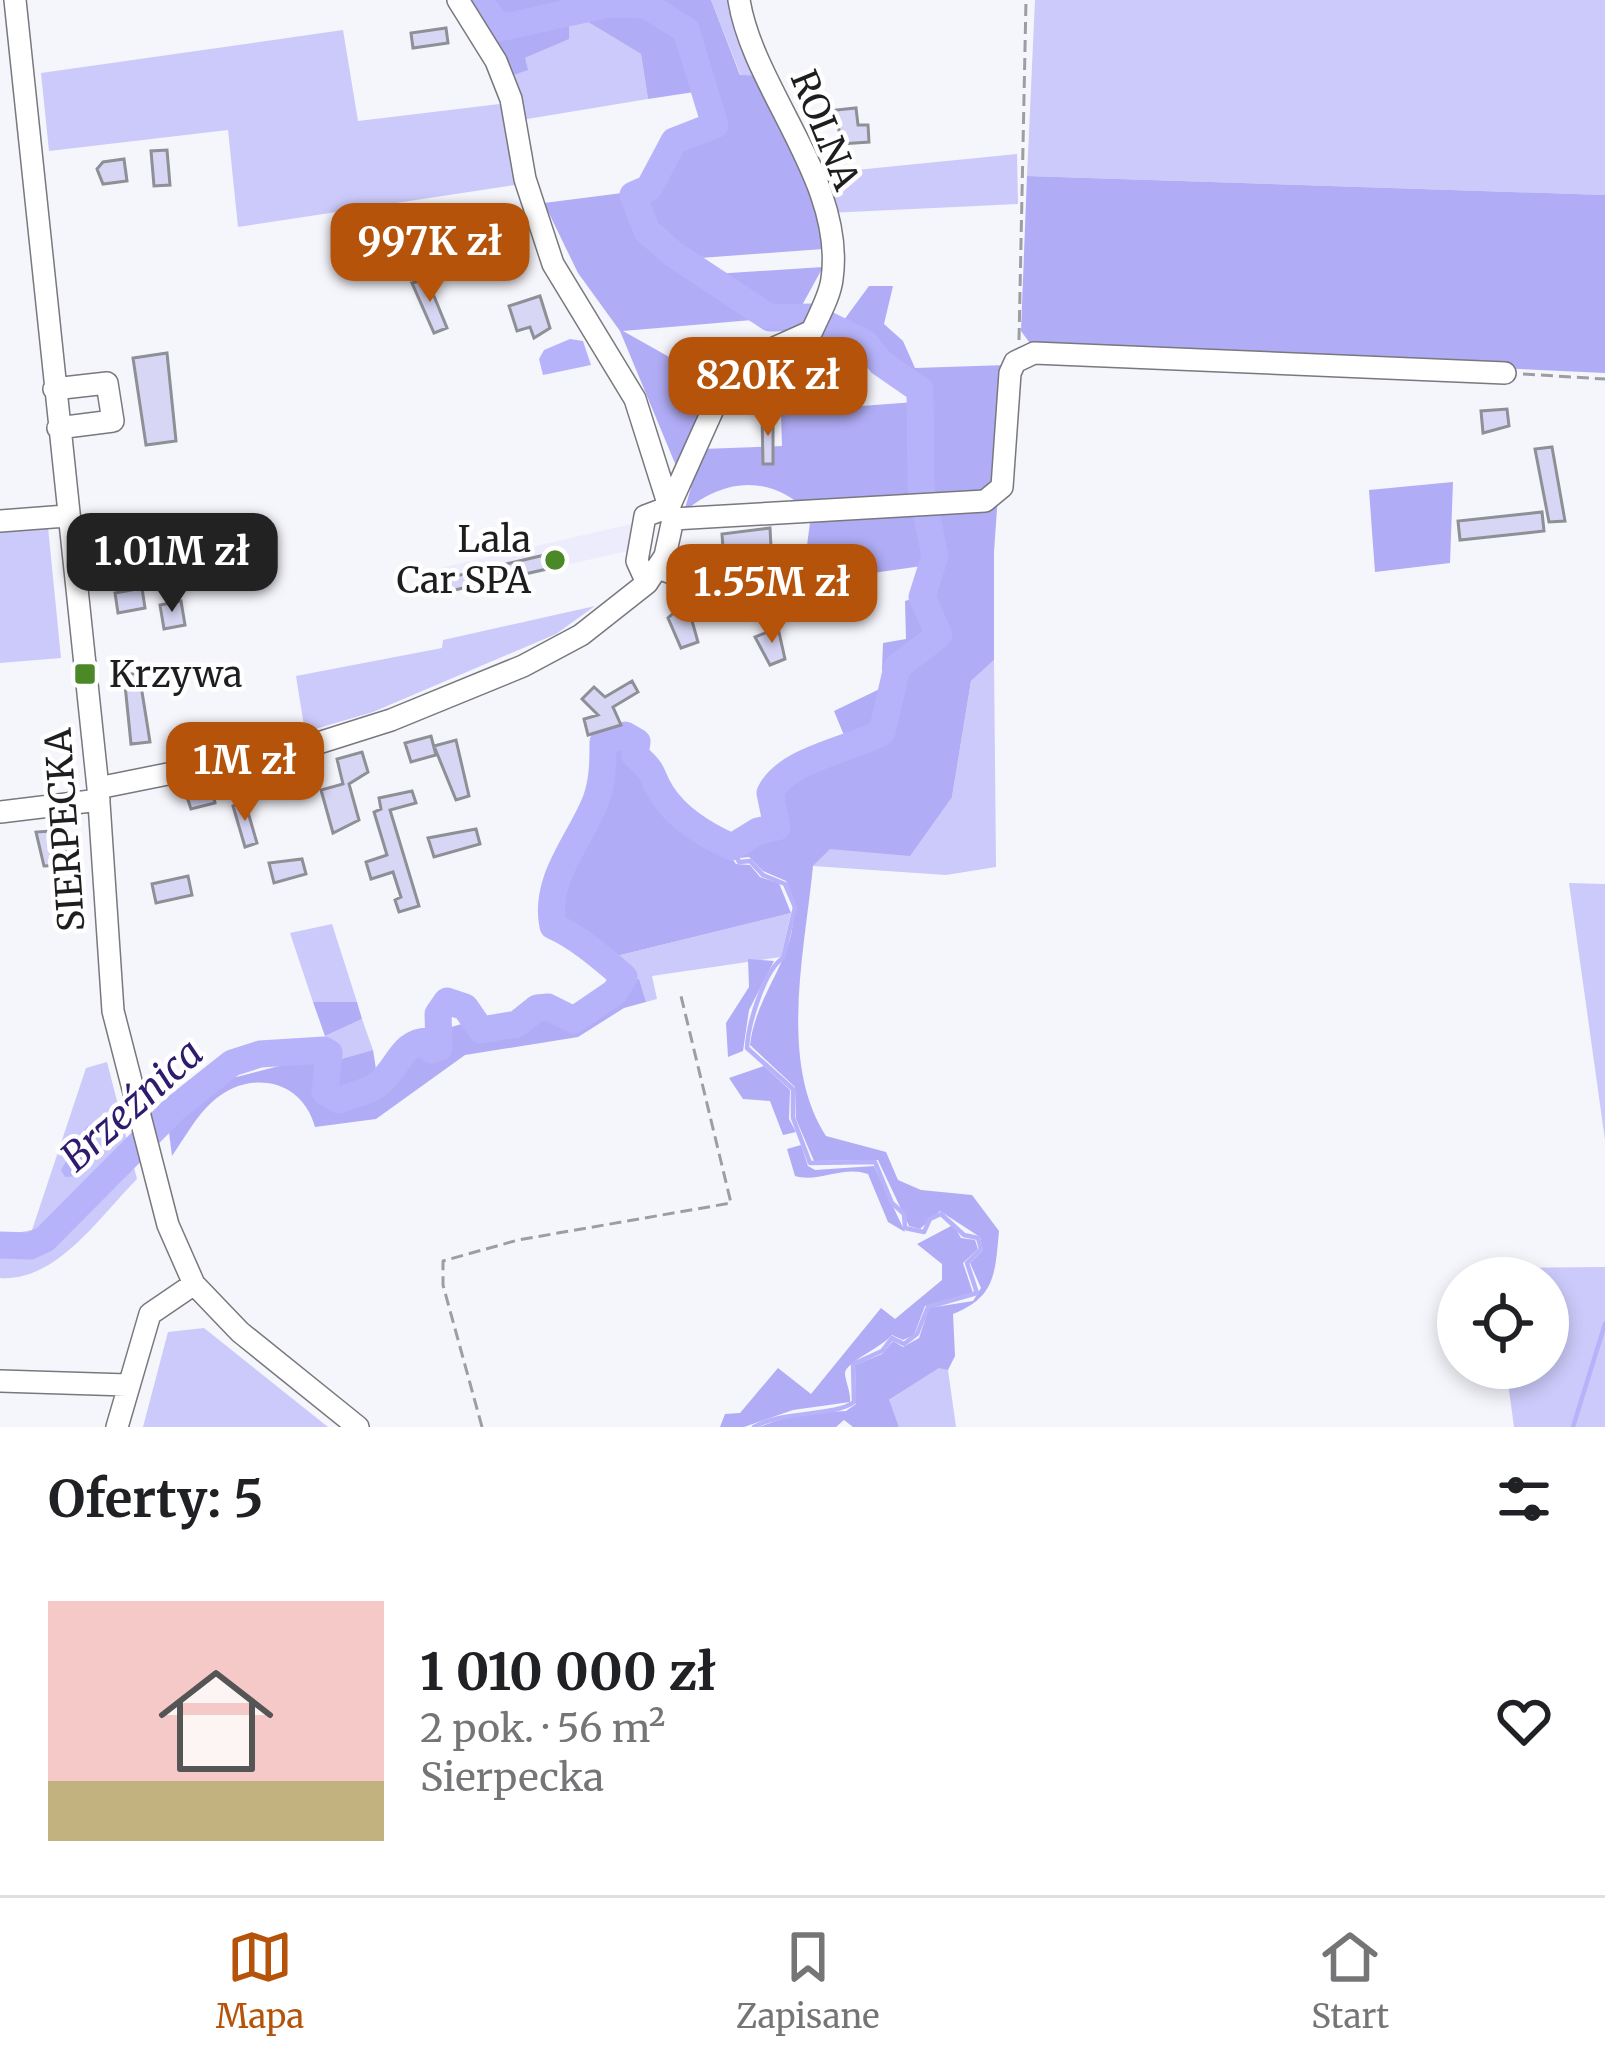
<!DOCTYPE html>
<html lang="pl">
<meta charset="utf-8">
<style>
body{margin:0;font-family:Merriweather,serif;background:#f2f2f2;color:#202124;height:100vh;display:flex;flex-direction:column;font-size:45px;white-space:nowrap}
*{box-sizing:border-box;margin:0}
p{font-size:39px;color:#757577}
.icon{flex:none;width:66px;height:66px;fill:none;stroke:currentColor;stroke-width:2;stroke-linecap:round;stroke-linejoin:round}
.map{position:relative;height:1427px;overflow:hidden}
.panel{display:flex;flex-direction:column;background:#fff;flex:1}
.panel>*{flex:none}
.fabs{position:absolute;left:1437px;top:1257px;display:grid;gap:24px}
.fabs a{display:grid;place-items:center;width:132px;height:132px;border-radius:50%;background:#fff;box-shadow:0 6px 18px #0003;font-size:60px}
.price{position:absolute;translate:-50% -102px;padding:0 27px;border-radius:24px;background:#b45309;color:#fff;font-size:39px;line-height:78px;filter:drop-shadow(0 3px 6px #0008)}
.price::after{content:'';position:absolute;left:50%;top:72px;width:36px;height:27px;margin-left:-18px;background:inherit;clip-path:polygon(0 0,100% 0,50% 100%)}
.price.current{background:#222;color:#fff}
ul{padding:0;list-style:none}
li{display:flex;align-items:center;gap:36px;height:300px;padding:0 48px}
li span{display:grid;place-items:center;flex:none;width:336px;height:240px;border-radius:0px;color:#555}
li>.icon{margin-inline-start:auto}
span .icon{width:144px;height:144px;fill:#fffc;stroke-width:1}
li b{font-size:51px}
h2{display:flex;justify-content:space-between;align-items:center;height:144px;padding:0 48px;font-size:51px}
.menu{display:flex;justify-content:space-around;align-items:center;height:168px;border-top:3px solid #e0e0e0;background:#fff;font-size:33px;color:#757577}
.menu a{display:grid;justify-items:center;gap:6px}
.menu .current{color:#b45309}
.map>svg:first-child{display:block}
</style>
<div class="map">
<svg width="1605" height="1427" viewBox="0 0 1605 1427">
<rect width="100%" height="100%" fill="#f5f5fc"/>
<path fill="#ececfc" d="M636 523 632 550 446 592 440 568Z"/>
<path fill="#cbcafa" d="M711 0H735L762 76H741Z
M1035 0H1605V195L1027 176Z
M578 16 641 54 648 99 521 120 507 77 525 58 568 39 569 18Z
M343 30 358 121 508 103 517 151 515 185 238 227 228 130 49 151 41 73Z
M1017 154 1018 204 828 213 816 174Z
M48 527 61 658 0 663V530Z
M595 606 556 634 373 712 305 732 296 676 442 648 443 640Z
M994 660 996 867 946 875 813 866 829 849 952 797 971 681Z
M1569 883 1605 884V1140Z
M791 913 781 957 652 976 657 999 646 1002 639 980 627 982 628 973 604 959Z
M332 924 357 1002H313L290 933Z
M362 1019 373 1050 330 1062 334 1052 325 1036Z
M107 1062 137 1179C100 1216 57 1282 0 1278V1236L32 1230 86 1068Z
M1605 1267V1427H1514L1506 1368H1548V1278H1495L1494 1268Z
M204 1328 328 1427H143L168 1332Z
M940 1367 948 1370 956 1427H899L888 1401Z"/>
<path fill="#b0acf5" d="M462 0H474L480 15 500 34 533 21 569 18V39L525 58 528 70 507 77Z
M480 0H608L501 23Z
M611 0H711L740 75 762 76 820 216 823 249 686 259 649 228 638 196 654 188 677 144 718 126 711 87 688 26 671 11 647 2Z
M610 8C665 10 672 13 692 63 696 73 700 80 701 91L648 99 641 54 578 16Z
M1027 176 1605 195V373L1032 346 1021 331Z
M630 192 645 233 764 319 623 331 687 367 715 373 679 473 620 331 578 273 544 203Z
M823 267 800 309 774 315 714 274Z
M869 286H893L884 324 903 341 915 368 1007 365 994 552V660L971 681 952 797 910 856 830 849 813 866C805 950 778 1062 826 1136L886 1152 898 1180 921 1190 972 1195 999 1231C995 1273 996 1297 953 1314L955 1356 948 1370 939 1368 889 1400 899 1427H853L844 1420 836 1427H759L795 1414 846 1411 856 1404 855 1365 882 1354 893 1341 903 1347 919 1338 929 1308 973 1301 981 1288 970 1263 983 1250 980 1237 940 1211 920 1229 909 1226 878 1160 814 1161 796 1119 795 1087 750 1045C757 983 813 945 786 881L763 871 749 857 740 858 737 850 753 836 779 833 783 814 772 794 820 755 846 761 886 735 899 668 942 643 949 631 924 596C954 554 912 451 927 391 906 367 868 344 841 324Z
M915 402 913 491 931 550 929 565 802 583 811 515C774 474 724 477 684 512L702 449 782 446 781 412Z
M1453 482 1450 563 1375 572 1369 490Z
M918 597 935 635 925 647 894 664 890 673 882 670 883 643 906 639 905 601Z
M888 685 878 731 848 745 834 711Z
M625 738 633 744 635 758C656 778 659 806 684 825 703 840 722 842 736 864L750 865 760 877 779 883 791 913 604 959 578 933 555 925 552 913 574 842 599 802 605 747Z
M748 959 774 961 749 1010 743 1051 728 1057 726 1023 749 987Z
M639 979 646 1002 624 1008 578 1037 465 1055 376 1119 315 1127C302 1078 248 1069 212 1102 196 1116 184 1139 172 1156L168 1124 217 1082 326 1054 322 1091 337 1104 385 1084 406 1052 423 1042 429 1053H438L445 1029 468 1022 480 1032 516 1028 539 1012 572 1024 618 994 627 982Z
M313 1002H357L362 1019 325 1036Z
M373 1050 378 1082 340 1096 327 1091 330 1062Z
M764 1066 790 1090 789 1119 796 1132 783 1135 770 1101 743 1099 729 1078Z
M801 1145 808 1166 815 1170 874 1166 905 1232 888 1222 868 1174C843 1165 819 1183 795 1176L787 1149Z
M953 1225 961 1238 975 1240 978 1249 963 1263 973 1293 925 1306 914 1335 903 1340 892 1335C882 1347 846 1362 845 1373 845 1381 851 1392 850 1402L793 1410 744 1427H720L725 1414 740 1413 778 1368 811 1394 881 1308 895 1319 942 1280V1264L917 1244Z"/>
<path fill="#b6b3fb" d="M570 339 583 341 591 365 543 375 539 359 544 350Z
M87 1126 97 1136 80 1176 65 1177 61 1170Z"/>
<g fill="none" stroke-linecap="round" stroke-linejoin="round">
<path stroke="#b6b3fb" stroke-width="4.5" d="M732 847 739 862 750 861 763 875 785 884 795 907 783 958C764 970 748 1025 747 1048L793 1089V1118L810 1163 875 1162 892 1203 904 1214 905 1228 924 1232 930 1219 941 1214 964 1235 978 1238 981 1249 967 1263 977 1293 928 1307 917 1334 904 1344 892 1338 882 1351 853 1364 854 1402C834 1417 783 1410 754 1427
M1573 1427 1605 1324"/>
<path stroke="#b6b3fb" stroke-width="27" d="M0 1245 30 1246 45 1239 174 1109 232 1063 260 1054 324 1050 329 1053 325 1092 339 1100C351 1095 366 1093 377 1085 397 1071 401 1040 429 1041L431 1050 439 1048 438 1014 447 1001 465 1007 481 1030 517 1024 537 1008 548 1007 574 1020 615 992 624 977C603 959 578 937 553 926 543 879 581 840 596 800 603 781 603 761 603 742L625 735 637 742 635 755C658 775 649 774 662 794 678 819 705 835 732 847L758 831 777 827 770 793C786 759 848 751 882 732L897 667 939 635 922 597 935 556 921 488 920 390 881 363 865 343 812 317 770 318 672 253 647 231 633 195 649 188 674 141 715 125 686 30 646 5 608 4 500 28 478 0"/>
</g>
<path fill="#d7d7f5" stroke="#8f8f96" stroke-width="3" d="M446 28 448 43 413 48 411 33Z
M856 108 858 125H868L869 142 841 144 836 110Z
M167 150 170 185 154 186 151 151Z
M124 159 127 181 103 184 97 169 103 162Z
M427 279 447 328 434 333 412 283Z
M540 296 550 328 534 338 530 327 517 331 509 306Z
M167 353 176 441 146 445 133 358Z
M1507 409 1509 426 1483 433 1481 411Z
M762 414 773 415V464H763Z
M1552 447 1565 521 1549 522 1535 449Z
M1542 512 1544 531 1460 540 1458 521Z
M770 528 771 547 723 548 722 534Z
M557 552 560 566 446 592 443 579Z
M142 588 145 608 118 613 115 593Z
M181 601 185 625 164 629 160 605Z
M677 610H689L698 642 681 648 668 618Z
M778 628 785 659 770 665 755 637Z
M139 673 150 742 131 744 124 675Z
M632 681 638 692 613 707 621 725 588 735 584 719 598 715 582 699 594 687 605 697Z
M431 736 436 755 411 762 405 743Z
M456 740 469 796 456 800 434 746Z
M362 752 368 772 349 784 359 820 333 833 321 790 343 784 337 759Z
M308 765 311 778 249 793 245 779Z
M211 785 215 803 191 809 185 791Z
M412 791 416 803 390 810 419 906 399 912 395 900 401 897 393 872 371 879 366 862 387 855 374 812 381 809 379 798Z
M245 802 257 843 245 847 233 806Z
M476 829 480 844 434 857 428 838Z
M64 830 66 865 44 866 36 832Z
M302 859 306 874 274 883 269 863Z
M188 876 192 895 156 903 152 884Z"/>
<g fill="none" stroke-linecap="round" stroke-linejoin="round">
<defs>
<path id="minor" d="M15 0 98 788 113 1011 168 1225 194 1284 240 1332 358 1427
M54 389 107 383 113 421 58 428
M673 519 985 501 1002 487 1010 373 1015 362 1034 353 1505 373
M0 521 66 516
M658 568 738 598 783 595
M647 583 637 561 645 516 669 507 732 367 812 331C819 315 830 296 832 279 846 182 753 89 739 0
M98 788 312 745 391 720 523 666 581 635 647 583 665 556 673 519 635 399 553 264 525 179 511 99 496 61 458 0
M0 812 99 800
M0 1381 127 1385
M117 1427 150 1314 194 1284"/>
</defs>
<use href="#minor" stroke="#78787e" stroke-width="24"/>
<path stroke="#9d9da2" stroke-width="3" stroke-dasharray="12 6" stroke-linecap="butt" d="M1019 340 1026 0
M1523 374 1605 379
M482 1427 443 1285V1261L518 1240 731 1203 681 996"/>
<use href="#minor" stroke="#fff" stroke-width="21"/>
</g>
<g fill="#4b8928" stroke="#fff" stroke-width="4.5">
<circle cx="555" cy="560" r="12"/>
<rect x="73" y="662" width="24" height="24" rx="6"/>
</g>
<g text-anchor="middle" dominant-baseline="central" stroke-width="9" stroke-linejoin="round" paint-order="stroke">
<g font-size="36" fill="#1e1e20" stroke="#fff">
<text transform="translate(825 130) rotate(68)">ROLNA</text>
<text transform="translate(65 830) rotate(-94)">SIERPECKA</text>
</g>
<g font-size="36" fill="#1e1e20" stroke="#fff" text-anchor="end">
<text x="531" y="539">Lala<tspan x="531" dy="41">Car SPA</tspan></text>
<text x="109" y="674" text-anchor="start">Krzywa</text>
</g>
<g font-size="39" font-style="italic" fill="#2e1b6d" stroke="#fff">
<text transform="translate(132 1105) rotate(-42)">Brzeźnica</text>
</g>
</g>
</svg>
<div class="fabs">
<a><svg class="icon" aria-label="locate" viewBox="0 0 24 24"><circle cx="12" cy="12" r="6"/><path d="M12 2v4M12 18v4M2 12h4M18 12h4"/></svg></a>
</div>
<b class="price" style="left:430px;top:305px">997K zł</b>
<b class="price" style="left:768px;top:439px">820K zł</b>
<b class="price current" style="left:172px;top:615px">1.01M zł</b>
<b class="price" style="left:772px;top:646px">1.55M zł</b>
<b class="price" style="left:245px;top:824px">1M zł</b>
</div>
<section class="panel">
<h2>Oferty: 5<svg class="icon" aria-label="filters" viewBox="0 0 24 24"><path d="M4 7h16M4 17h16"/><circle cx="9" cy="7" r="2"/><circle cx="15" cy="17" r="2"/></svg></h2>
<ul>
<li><span style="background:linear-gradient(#f6c9c9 75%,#c2b280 0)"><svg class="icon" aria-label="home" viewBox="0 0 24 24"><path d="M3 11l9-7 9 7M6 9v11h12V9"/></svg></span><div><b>1 010 000 zł</b><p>2 pok. · 56 m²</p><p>Sierpecka</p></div><svg class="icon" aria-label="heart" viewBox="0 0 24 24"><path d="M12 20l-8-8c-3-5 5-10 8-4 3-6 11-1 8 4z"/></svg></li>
</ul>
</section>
<nav class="menu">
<a class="current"><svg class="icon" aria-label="map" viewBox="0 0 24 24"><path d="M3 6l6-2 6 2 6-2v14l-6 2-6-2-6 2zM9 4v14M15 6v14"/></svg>Mapa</a>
<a><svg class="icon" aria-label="saved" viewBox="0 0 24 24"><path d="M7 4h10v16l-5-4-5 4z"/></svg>Zapisane</a>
<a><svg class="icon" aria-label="home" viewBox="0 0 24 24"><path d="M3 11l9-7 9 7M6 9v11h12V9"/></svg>Start</a>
</nav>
